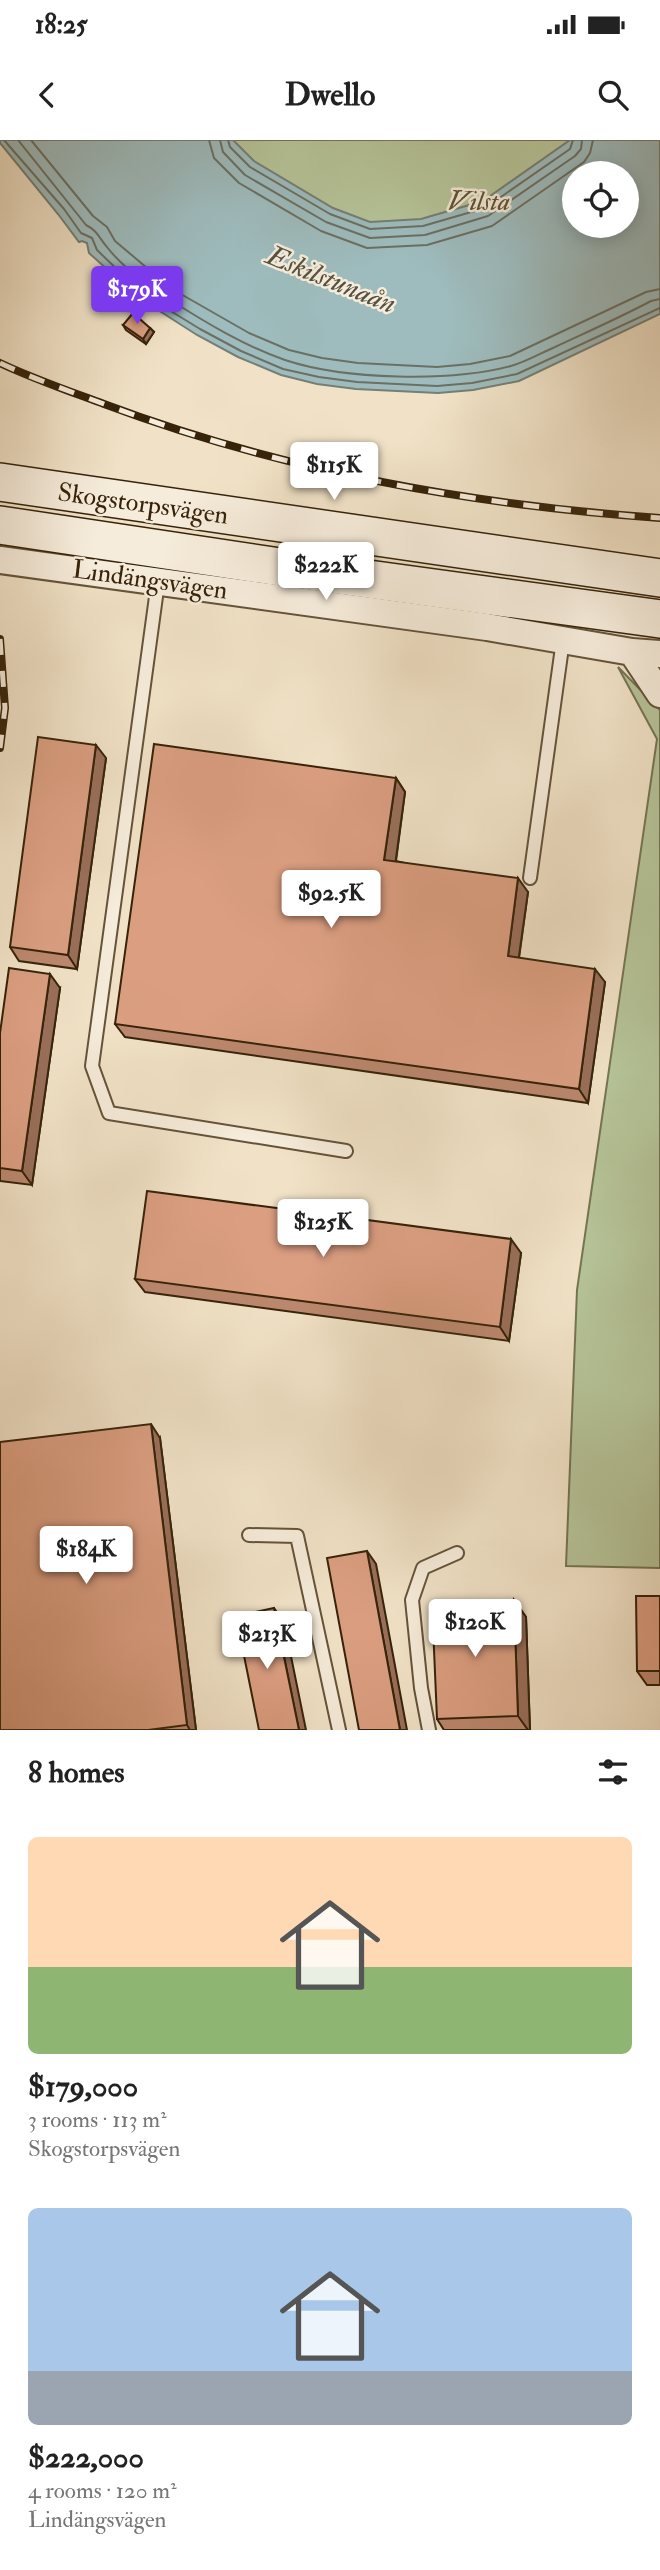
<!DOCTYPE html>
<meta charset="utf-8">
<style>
body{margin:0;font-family:"IM FELL Double Pica",serif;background:#f6f6f6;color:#222;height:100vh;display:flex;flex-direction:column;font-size:26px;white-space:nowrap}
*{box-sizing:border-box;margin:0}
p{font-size:23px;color:#767676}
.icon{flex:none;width:38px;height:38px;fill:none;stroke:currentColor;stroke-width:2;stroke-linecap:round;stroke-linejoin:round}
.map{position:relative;height:1590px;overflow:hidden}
.panel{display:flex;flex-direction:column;background:#fff;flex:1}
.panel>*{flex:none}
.fabs{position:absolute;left:562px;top:21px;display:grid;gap:14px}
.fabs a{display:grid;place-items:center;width:77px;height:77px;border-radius:50%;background:#fff;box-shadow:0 4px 18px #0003;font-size:35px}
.price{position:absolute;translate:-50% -60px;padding:0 16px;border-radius:7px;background:#fff;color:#222;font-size:23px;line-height:46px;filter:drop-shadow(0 2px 4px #0008)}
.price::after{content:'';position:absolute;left:50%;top:42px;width:21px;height:16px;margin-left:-10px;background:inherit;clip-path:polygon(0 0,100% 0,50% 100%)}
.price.active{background:#7c3aed;color:#fff}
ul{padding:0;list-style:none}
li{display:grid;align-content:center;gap:14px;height:371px;padding:0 28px}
li span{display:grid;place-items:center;height:217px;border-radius:10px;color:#555}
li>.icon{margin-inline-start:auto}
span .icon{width:126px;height:126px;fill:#fffc;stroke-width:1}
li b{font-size:30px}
h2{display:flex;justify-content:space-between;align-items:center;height:84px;padding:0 28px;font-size:30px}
.status{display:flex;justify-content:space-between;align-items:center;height:49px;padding:0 35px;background:#fff;direction:ltr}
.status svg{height:19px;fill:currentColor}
header{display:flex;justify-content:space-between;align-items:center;height:91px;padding:0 28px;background:#fff;font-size:32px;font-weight:700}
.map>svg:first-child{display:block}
</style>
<div class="status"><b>18:25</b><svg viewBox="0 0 49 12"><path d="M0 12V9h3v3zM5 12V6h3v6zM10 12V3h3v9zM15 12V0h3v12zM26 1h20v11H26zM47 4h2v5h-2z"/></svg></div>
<header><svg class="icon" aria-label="back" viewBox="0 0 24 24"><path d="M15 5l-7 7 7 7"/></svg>Dwello<svg class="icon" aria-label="search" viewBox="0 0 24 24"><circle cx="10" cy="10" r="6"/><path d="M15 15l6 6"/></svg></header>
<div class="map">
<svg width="660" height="1590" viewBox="0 0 660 1590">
<rect width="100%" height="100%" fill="#f1e2c7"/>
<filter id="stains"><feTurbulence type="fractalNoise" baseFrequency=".00286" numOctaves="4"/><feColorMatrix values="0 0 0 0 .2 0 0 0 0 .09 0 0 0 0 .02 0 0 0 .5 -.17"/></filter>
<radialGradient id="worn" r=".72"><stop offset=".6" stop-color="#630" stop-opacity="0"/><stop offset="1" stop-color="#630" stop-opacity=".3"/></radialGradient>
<path fill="#b6c499" stroke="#767452" stroke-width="2" d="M93 0H660L626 33H574L489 127Z
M618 527 660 570V1428L566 1426 577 1150 657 599Z"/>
<path fill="#9ebcbe" stroke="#747f76" stroke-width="2" fill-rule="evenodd" d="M0 0H233L254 21 333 68 370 82 421 79 483 61 570 0H660V174L519 241 473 250 438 253 356 249 317 244 281 235 238 217 197 195 158 170 119 140 89 113 87 103 82 101 79 102 58 74 0 3ZM574 33H626V86H574Z"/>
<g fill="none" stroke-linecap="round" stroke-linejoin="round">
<path stroke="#6a7064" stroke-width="2" d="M4 0 64 69 81 93 92 98 97 110 123 135 161 165 200 189 241 211 283 229 319 237 357 242 437 246 472 243 517 234 660 168
M18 0 86 85C98 91 99 98 107 107 123 128 150 147 172 161 208 184 245 206 285 220 345 240 451 242 511 226 526 222 541 213 555 207 587 192 619 178 651 161L660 159
M31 0 93 76 107 87 115 101 172 149 249 193 289 210 322 218 358 223 437 227 470 224 510 216 646 152 660 149
M209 0 214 18 239 43 321 91 367 108 427 105 492 86 584 22 590 13 593 0
M220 0 223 12 245 35 326 82 370 98 425 95 488 76 575 16 581 9 582 0
M228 0 230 7 250 27 330 74 370 89 423 86 485 68 570 9 573 0"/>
<defs>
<path id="lane" d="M158 442 92 926 109 973 346 1011
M530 738 563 500
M249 1395 297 1396 339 1590
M429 1590 421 1548 412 1460 423 1428 457 1413"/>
<path id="street" d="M0 420 487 487 632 512 660 514
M632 512 660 554"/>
<path id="secondary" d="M0 342 660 438
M0 385 273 426 660 479"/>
</defs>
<use href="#lane" stroke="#655339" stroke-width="16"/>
<use href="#street" stroke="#655339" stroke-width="30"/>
<use href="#secondary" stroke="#36230a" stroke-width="40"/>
<use href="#lane" stroke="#f6ecdb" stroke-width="12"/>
<use href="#street" stroke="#f6ecdb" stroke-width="26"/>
<use href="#secondary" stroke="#f6ecdb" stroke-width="37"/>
<defs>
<path id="rail" d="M0 223C34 239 69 251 104 264 283 331 470 365 660 378
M0 499 5 568 0 608"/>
</defs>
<use href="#rail" stroke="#36230a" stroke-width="8"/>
<use href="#rail" stroke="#f6ecdb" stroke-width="5" stroke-dasharray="16" stroke-linecap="butt"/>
</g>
<path fill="#bc886f" stroke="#36230a" stroke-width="2" d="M123 185 150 188 154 192 146 204 126 190Z
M106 618 77 829 19 821 10 807Z
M396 638 405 652 396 721 528 752 519 818 605 842 588 963 125 897 115 884Z
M60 848 32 1045 0 1041V893Z
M521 1113 509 1201 145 1152 135 1139Z
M160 1298 196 1590H0Z
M660 1456V1545H647L637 1531Z
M514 1460 526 1477 530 1590H444L437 1579Z"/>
<path fill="#996f5a" stroke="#36230a" stroke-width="2" d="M150 188 154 192 146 204 143 199Z
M96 605 106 618 77 829 68 815Z
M396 638 405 652 394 733 384 720Z
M518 738 528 752 517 830 508 816Z
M595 829 605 842 588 963 579 949Z
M50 834 60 848 32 1045 22 1031Z
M511 1099 521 1113 509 1201 500 1187Z
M151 1284 160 1298 196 1590H190L187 1585Z
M367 1411 376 1424 407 1590H400Z
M514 1460 526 1477 530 1590H528L518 1576Z
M274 1468 284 1482 306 1590H299Z"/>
<path fill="#db9e81" stroke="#36230a" stroke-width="2" d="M133 173 150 188 143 199 123 185Z
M38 597 96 605 68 815 10 807Z
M154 604 396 638 384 720 518 738 508 816 595 829 579 949 115 884Z
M9 828 50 834 22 1031 0 1028V893Z
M147 1051 511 1099 500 1187 135 1139Z
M151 1284 187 1585 148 1590H0V1302Z
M367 1411 400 1590H359L327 1418Z
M636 1456H660V1531H637Z
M514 1460 518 1576 437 1579 432 1463Z
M274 1468 299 1590H259L236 1476Z"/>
<g text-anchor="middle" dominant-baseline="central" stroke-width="5" stroke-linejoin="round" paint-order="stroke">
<g font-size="26" font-style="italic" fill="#5c5335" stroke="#f6ecdb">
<text x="479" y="62">Vilsta</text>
</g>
<g font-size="26" fill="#36230a" stroke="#f6ecdb">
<text transform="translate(143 364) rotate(8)">Skogstorpsvägen</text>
<text transform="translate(150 440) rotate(8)">Lindängsvägen</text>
</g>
<g font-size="28" font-style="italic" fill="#555140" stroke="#f6ecdb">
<text transform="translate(331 140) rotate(22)">Eskilstunaån</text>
</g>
</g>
<rect width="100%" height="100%" filter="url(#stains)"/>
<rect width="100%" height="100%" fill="url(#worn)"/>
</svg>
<div class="fabs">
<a><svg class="icon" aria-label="locate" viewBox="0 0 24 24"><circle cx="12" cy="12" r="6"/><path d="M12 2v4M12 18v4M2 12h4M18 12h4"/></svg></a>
</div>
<b class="price active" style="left:137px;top:186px">$179K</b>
<b class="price" style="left:334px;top:362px">$115K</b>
<b class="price" style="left:326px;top:462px">$222K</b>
<b class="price" style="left:331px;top:790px">$92.5K</b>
<b class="price" style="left:323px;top:1119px">$125K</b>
<b class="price" style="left:86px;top:1446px">$184K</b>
<b class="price" style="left:475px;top:1519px">$120K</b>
<b class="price" style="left:267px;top:1531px">$213K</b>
</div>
<section class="panel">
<h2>8 homes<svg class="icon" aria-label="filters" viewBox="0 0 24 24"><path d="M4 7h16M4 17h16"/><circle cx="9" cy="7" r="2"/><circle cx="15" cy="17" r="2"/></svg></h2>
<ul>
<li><span style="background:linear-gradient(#ffd9b3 60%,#8fb573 0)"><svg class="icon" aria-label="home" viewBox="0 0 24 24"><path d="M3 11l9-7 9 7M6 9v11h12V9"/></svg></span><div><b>$179,000</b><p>3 rooms · 113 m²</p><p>Skogstorpsvägen</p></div></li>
<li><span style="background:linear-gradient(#a9c7e8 75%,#9aa5b1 0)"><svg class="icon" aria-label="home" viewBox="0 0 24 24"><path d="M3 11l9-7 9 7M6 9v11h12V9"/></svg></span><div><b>$222,000</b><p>4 rooms · 120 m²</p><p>Lindängsvägen</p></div></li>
</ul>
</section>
